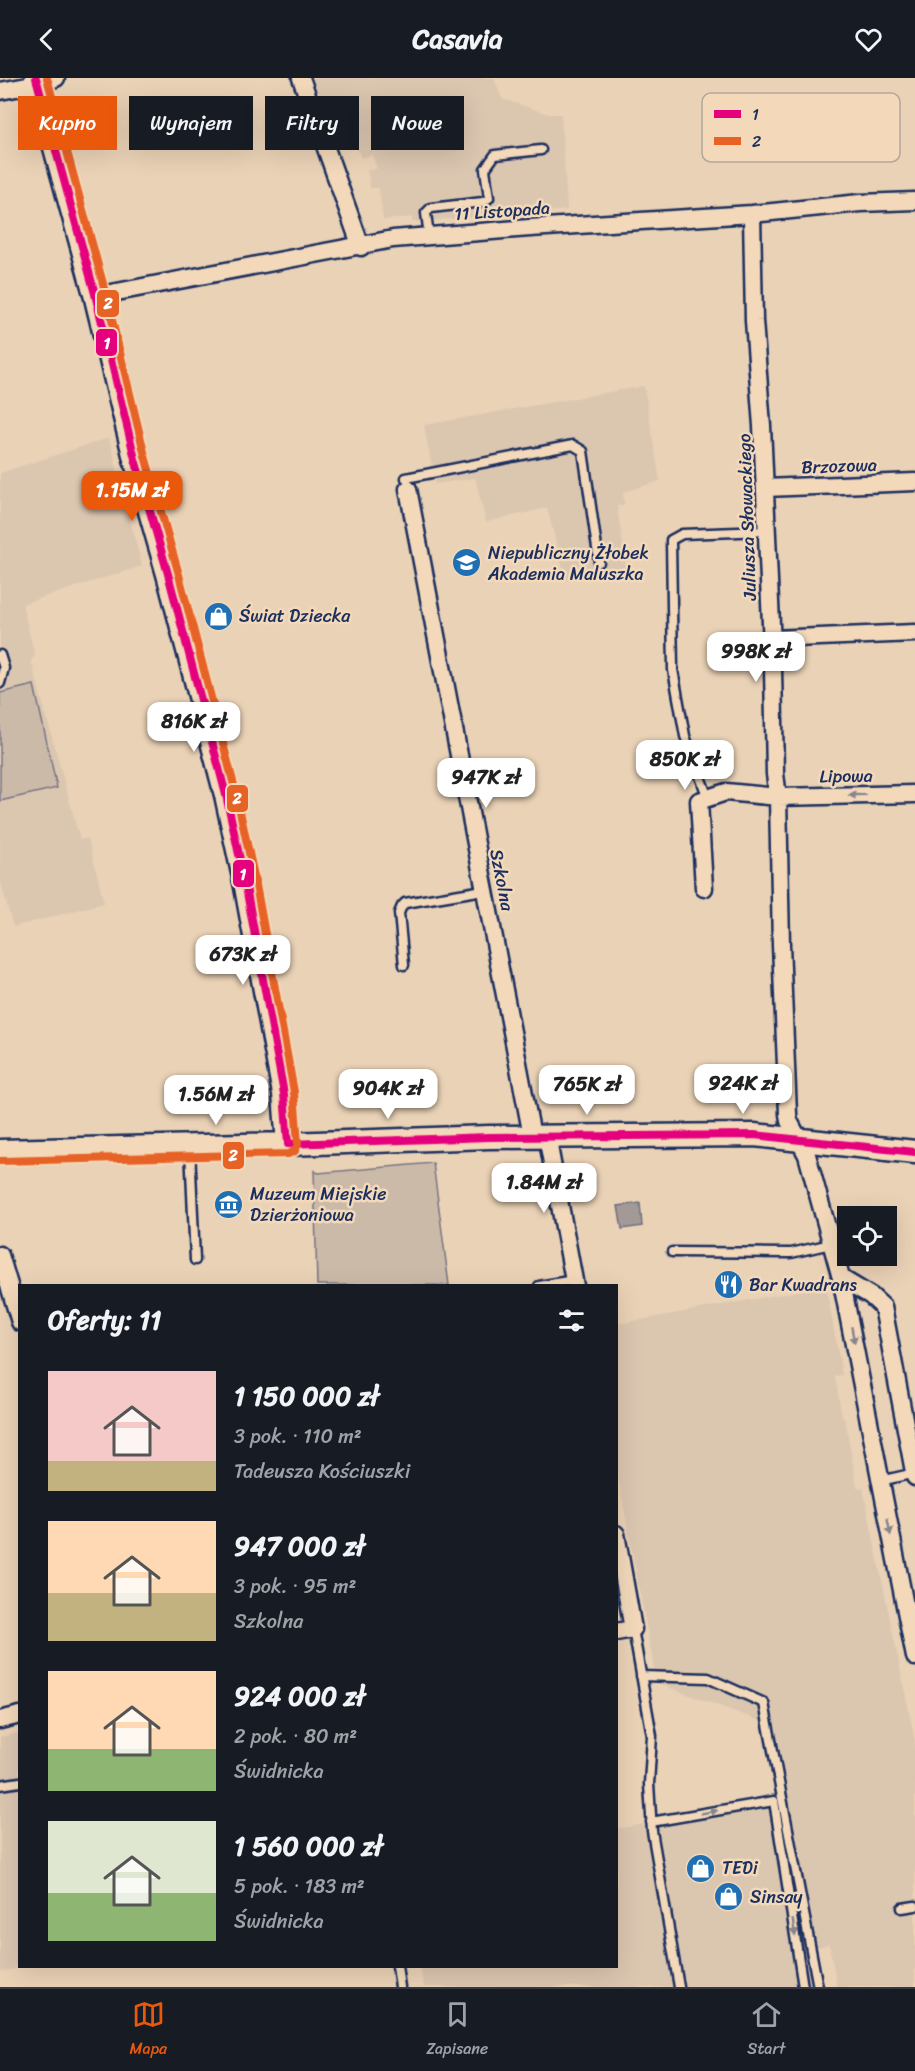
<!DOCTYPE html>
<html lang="pl">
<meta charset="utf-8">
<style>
body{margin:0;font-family:Sriracha,sans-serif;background:#20242c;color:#f1f3f6;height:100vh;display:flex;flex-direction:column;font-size:22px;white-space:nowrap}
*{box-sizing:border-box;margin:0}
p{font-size:20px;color:#9ea1a6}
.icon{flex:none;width:33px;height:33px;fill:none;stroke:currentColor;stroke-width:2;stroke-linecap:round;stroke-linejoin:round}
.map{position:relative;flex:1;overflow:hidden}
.sheet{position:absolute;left:18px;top:1206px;width:600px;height:684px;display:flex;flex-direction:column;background:#171b24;border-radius:0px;box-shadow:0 6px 24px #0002}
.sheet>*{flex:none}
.guide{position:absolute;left:18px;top:18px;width:600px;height:54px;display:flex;gap:12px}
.tools{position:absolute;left:837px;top:1128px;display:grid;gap:12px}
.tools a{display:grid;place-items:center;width:60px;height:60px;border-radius:0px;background:#171b24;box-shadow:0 6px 24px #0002;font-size:30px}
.price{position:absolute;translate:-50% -51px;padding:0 14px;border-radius:12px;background:#fff;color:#222;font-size:20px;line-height:39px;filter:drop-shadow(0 2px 3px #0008)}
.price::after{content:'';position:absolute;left:50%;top:36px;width:18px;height:14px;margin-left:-9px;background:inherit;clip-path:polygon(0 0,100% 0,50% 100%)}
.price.on{background:#ea580c;color:#fff}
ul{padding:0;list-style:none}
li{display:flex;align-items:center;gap:18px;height:150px;padding:0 30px}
li span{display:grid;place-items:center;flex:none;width:168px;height:120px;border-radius:0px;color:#555}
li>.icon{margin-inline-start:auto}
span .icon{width:72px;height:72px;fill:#fffc;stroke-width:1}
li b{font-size:26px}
h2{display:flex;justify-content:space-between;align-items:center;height:72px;padding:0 30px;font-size:26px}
.pill{padding:0 21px;border-radius:0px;background:#171b24;box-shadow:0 6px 24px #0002;font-size:21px;line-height:54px}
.pill.on{background:#ea580c;color:#fff}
header{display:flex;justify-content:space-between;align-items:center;height:78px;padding:0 30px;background:#171b24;font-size:27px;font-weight:700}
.tab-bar{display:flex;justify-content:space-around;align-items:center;height:84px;border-top:2px solid #363941;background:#171b24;font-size:16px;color:#9ea1a6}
.tab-bar a{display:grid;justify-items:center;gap:3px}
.tab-bar .on{color:#ea580c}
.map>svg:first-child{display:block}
</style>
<header><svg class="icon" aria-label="back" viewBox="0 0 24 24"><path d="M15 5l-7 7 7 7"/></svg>Casavia<svg class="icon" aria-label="heart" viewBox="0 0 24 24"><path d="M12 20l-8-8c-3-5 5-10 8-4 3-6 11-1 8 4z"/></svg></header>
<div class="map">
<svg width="915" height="1909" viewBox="0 0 915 1909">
<rect width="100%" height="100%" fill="#ead2b6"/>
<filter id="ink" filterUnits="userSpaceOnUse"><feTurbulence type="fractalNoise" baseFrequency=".0167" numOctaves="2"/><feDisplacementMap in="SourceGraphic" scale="12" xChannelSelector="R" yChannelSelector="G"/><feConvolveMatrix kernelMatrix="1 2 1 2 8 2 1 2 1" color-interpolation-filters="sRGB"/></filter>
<g filter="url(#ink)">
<path fill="#dbc6b0" d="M312 0H494L502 21 549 36H561L567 132 412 144V139L383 142 379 110H370L367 92 377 91 372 77 361 80 337 17 321 20Z
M644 308 660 403 623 414 624 427 617 428 626 489 566 502 547 430 486 444 475 400 435 406 424 347Z
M109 360 142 488 22 526 35 578 31 582 80 762 88 760 104 825 13 849 0 802V395Z
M826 1208 842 1297 835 1298 842 1339 845 1341 857 1409 863 1410 915 1663V1909H837L829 1866 806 1872 813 1909H424L420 1889 616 1888 617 1751 776 1722 760 1643 657 1605 617 1393V1246Z
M19 1655 20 1888 23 1889 0 1894V1659Z"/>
<path fill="#ccbaa9" stroke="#747484" stroke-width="1.5" d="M34 607 57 710 0 723V615Z
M433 1085 449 1207H317L314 1092 318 1095Z"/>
<path fill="#a39a97" stroke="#6d6f80" stroke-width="1.5" d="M640 1125 642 1148 622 1151 618 1128Z"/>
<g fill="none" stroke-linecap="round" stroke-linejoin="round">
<defs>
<path id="lane" d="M429 158 426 135 431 130 483 124 489 120 485 91 495 77 541 72
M406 400 573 367 583 373 599 484
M0 577 4 590 0 605
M708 720 685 658 673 592 671 462 682 456 767 453
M404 887 399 835 402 828 405 825 484 812
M190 1070 195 1182
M672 1174 791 1175 831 1166
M539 1208 574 1202
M880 1403 915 1395
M633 1551 652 1658 649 1706 652 1753 679 1909
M641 1598 708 1600 764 1625 818 1909
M0 1707 20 1704
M651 1744 774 1723 803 1909
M902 1830 915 1828
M397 1888 400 1909"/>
<path id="street" d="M301 0 361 169
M0 13 38 6 56 0
M752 136 754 243 762 348 773 590 775 696 778 719 781 867 788 1036 789 1043 807 1077 841 1200 915 1579
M96 218 393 161 530 150 752 136 860 125 915 123
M765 410 915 404
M408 411 532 1058
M771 561 915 555
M704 810 699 723 726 714 778 719 915 716
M547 1058 575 1208
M0 1177 20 1244
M841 1200 871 1218 883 1229 915 1399
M616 1456 633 1551 616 1554
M0 1642 20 1637"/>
<path id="secondary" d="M36 0 95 216 135 381 168 496 226 717 246 809 284 1016 288 1066
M0 1073 288 1066 489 1059 754 1057 915 1074"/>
</defs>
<use href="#lane" stroke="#1b2f5e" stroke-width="13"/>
<use href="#street" stroke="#1b2f5e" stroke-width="21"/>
<use href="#secondary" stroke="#1b2f5e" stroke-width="27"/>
<use href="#lane" stroke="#f3d9ba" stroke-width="8"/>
<use href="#street" stroke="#f3d9ba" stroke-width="16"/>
<use href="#secondary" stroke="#f3d9ba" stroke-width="22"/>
<defs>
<path id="bus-1" d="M36 0 95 216 135 381 168 496 226 717 246 809 284 1016 288 1066
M288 1066 489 1059 754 1057 915 1074"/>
<path id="bus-2" d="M0 1083 288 1076 295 1073 298 1066 294 1014 256 807 236 715 178 493 145 378 105 213 47 0"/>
</defs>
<use href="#bus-1" stroke="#f3d9ba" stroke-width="12"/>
<use href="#bus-2" stroke="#f3d9ba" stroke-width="12"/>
<use href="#bus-1" stroke="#e5007d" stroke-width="8"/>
<use href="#bus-2" stroke="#e76225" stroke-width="8"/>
</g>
<defs><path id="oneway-solid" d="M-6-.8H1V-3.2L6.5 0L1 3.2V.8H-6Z" transform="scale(1.5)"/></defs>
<g fill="#87848c">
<use href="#oneway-solid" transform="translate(857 717) rotate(179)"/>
<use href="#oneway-solid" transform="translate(853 1257) rotate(79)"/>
<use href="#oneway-solid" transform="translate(889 1449) rotate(79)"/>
<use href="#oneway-solid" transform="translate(709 1734) rotate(-10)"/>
<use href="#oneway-solid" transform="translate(794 1850) rotate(81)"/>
</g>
</g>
<defs>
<symbol id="school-disc" viewBox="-11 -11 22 22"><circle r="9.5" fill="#1f6fb2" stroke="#f3d9ba"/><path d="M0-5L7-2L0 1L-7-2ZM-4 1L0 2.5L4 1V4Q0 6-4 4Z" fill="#fff"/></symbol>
<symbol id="shop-disc" viewBox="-11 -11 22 22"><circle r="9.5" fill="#1f6fb2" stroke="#f3d9ba"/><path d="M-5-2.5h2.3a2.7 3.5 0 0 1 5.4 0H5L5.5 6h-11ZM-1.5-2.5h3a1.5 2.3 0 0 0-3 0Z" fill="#fff"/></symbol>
<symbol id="museum-disc" viewBox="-11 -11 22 22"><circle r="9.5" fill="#1f6fb2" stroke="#f3d9ba"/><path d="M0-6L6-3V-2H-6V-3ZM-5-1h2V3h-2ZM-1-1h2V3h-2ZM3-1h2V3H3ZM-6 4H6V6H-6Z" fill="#fff"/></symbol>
<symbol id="restaurant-disc" viewBox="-11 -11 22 22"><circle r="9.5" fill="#1f6fb2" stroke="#f3d9ba"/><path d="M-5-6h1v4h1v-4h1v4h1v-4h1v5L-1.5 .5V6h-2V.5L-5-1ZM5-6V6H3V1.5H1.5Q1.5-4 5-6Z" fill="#fff"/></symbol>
</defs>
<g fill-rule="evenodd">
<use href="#school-disc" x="450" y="468" width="33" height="33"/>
<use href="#shop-disc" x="202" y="522" width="33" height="33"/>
<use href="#museum-disc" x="212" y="1110" width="33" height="33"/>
<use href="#restaurant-disc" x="712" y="1190" width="33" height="33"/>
<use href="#shop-disc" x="684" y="1774" width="33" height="33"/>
<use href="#shop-disc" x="712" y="1802" width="33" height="33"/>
</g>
<g text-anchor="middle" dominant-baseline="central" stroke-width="5" stroke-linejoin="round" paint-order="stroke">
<g font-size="18" fill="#1b2f5e" stroke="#f3d9ba">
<text transform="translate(502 133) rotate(-4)">11 Listopada</text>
<text transform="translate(839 388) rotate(-2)">Brzozowa</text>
<text transform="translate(747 439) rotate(-92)">Juliusza Słowackiego</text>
<text transform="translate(846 698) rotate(-1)">Lipowa</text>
<text transform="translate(502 802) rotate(79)">Szkolna</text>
</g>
<g font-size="18" fill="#1b2f5e" stroke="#f3d9ba" text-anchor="start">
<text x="488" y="475">Niepubliczny Żłobek<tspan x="488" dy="21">Akademia Maluszka</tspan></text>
<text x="239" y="538">Świat Dziecka</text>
<text x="250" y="1116">Muzeum Miejskie<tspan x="250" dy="21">Dzierżoniowa</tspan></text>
<text x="749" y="1207">Bar Kwadrans</text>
<text x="722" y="1790">TEDi</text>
<text x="750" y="1819">Sinsay</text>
</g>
</g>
<rect x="702" y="15" width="198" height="69" rx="9" fill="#f3d9ba" stroke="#b2a69e" stroke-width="1.5"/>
<rect x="714" y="32" width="27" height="8" fill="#e5007d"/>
<rect x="714" y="59" width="27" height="8" fill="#e76225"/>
<g font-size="16" fill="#1b2f5e">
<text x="752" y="42">1</text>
<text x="752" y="69">2</text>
</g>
<g stroke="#f3d9ba" stroke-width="2">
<rect x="96" y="211" width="24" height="29" rx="6" fill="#e76225"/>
<rect x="95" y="250" width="23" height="29" rx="6" fill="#e5007d"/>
<rect x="226" y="706" width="23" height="29" rx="6" fill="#e76225"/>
<rect x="232" y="781" width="23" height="29" rx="6" fill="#e5007d"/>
<rect x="222" y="1063" width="23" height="29" rx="6" fill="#e76225"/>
</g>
<g font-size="16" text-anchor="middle" font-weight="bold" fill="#fff">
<text x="108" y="231">2</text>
<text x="107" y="271">1</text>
<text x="237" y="726">2</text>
<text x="243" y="802">1</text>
<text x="233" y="1083">2</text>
</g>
</svg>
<div class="tools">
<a><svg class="icon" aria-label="locate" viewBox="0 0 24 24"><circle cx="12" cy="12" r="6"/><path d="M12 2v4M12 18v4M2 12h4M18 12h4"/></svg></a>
</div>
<b class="price on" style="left:132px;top:444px">1.15M zł</b>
<b class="price" style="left:756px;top:605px">998K zł</b>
<b class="price" style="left:194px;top:675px">816K zł</b>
<b class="price" style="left:685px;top:713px">850K zł</b>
<b class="price" style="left:486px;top:731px">947K zł</b>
<b class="price" style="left:243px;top:908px">673K zł</b>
<b class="price" style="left:743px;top:1037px">924K zł</b>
<b class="price" style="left:587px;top:1038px">765K zł</b>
<b class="price" style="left:388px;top:1042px">904K zł</b>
<b class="price" style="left:216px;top:1048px">1.56M zł</b>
<b class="price" style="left:544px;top:1136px">1.84M zł</b>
<div class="guide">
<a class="pill on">Kupno</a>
<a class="pill">Wynajem</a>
<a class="pill">Filtry</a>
<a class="pill">Nowe</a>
</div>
<section class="sheet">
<h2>Oferty: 11<svg class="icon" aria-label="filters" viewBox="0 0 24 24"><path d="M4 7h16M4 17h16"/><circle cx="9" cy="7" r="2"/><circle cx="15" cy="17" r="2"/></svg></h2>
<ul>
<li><span style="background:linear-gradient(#f6c9c9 75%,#c2b280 0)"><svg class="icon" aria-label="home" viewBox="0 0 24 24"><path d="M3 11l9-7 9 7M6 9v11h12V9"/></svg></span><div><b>1 150 000 zł</b><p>3 pok. · 110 m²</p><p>Tadeusza Kościuszki</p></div></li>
<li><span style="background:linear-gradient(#ffd9b3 60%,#c2b280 0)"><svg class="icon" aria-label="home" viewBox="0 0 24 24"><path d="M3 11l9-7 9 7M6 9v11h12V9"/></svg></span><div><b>947 000 zł</b><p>3 pok. · 95 m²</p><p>Szkolna</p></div></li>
<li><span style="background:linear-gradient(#ffd9b3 65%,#8fb573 0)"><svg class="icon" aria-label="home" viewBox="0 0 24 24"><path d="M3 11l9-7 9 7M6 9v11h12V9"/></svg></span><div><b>924 000 zł</b><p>2 pok. · 80 m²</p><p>Świdnicka</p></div></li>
<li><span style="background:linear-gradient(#dfe7d0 60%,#8fb573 0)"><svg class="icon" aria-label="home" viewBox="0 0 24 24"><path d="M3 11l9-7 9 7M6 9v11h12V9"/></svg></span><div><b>1 560 000 zł</b><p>5 pok. · 183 m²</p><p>Świdnicka</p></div></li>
</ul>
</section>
</div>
<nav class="tab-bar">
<a class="on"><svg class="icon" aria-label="map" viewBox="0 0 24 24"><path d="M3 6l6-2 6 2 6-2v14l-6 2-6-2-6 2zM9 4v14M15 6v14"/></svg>Mapa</a>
<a><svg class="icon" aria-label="saved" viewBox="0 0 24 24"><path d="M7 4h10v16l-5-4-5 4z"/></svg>Zapisane</a>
<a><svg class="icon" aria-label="home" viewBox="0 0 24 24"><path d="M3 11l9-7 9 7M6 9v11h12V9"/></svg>Start</a>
</nav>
